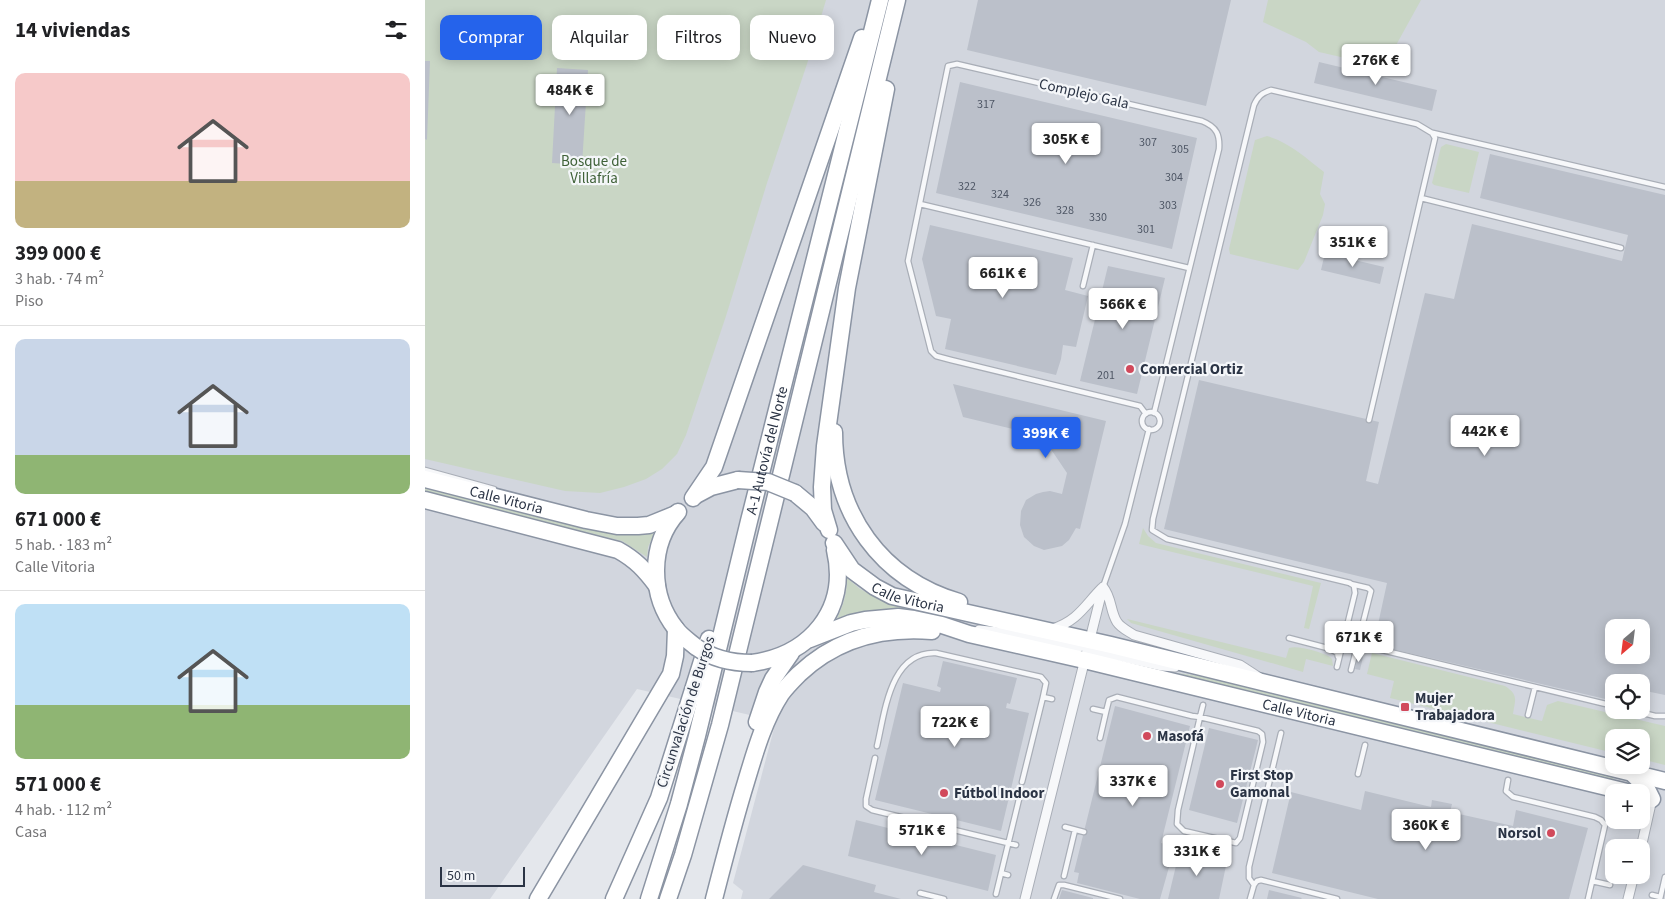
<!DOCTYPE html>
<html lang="es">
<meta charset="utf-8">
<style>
body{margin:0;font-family:"Source Sans 3",sans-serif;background:#f2f2f2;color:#202124;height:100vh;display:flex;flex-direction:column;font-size:19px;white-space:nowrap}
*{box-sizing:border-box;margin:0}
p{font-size:16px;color:#757577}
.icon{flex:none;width:28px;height:28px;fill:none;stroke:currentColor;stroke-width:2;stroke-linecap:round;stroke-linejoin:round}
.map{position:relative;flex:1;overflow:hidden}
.details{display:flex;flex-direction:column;background:#fff;width:425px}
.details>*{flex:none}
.banner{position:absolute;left:15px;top:15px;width:475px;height:45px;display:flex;gap:10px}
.needle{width:32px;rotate:208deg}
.fabs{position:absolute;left:1180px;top:619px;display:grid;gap:10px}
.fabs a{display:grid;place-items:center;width:45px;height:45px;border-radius:10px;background:#fff;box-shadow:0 2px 12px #0003;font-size:25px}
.scale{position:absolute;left:15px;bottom:12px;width:85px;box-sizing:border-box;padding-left:5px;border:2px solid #2b3445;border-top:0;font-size:14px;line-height:18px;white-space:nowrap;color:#2b3445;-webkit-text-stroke:4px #f4f6f9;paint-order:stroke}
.price{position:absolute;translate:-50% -42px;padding:0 11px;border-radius:5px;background:#fff;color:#222;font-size:16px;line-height:32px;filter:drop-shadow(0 1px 2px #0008)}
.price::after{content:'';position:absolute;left:50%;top:30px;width:15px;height:11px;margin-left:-8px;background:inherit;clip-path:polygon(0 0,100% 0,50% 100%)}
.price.current{background:#2563eb;color:#fff}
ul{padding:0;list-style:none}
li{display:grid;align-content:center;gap:10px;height:265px;padding:0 15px}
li+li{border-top:1px solid #e0e0e0}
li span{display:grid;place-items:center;height:155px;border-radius:10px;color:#555}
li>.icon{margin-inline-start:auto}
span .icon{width:90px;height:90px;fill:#fffc;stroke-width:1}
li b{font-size:21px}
h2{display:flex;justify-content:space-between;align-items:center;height:60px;padding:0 15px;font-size:21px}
.chip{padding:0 18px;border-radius:10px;background:#fff;box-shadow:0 2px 12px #0003;font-size:18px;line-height:45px}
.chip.current{background:#2563eb;color:#fff}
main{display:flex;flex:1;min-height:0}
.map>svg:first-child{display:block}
</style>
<main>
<section class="details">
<h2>14 viviendas<svg class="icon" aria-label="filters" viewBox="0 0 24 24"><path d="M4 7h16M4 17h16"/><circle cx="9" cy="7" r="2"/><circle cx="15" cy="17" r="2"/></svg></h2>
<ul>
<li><span style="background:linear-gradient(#f6c9c9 70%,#c2b280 0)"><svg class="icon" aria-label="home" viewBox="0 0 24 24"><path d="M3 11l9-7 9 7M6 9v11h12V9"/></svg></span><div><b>399 000 €</b><p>3 hab. · 74 m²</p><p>Piso</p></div></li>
<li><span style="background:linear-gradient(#c9d6e8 75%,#8fb573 0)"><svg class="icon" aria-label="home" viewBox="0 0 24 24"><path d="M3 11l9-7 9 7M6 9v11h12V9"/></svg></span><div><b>671 000 €</b><p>5 hab. · 183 m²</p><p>Calle Vitoria</p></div></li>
<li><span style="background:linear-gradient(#bfe0f5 65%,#8fb573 0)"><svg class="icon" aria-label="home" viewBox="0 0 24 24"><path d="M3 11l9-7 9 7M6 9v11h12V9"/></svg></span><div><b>571 000 €</b><p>4 hab. · 112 m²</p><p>Casa</p></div></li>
</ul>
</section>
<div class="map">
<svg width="1240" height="899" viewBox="0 0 1240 899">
<rect width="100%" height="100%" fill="#e4e7ec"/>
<path fill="#d2d6de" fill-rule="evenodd" d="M0 0H1240V899H316L318 891 308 883 351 721 212 689 65 899H0ZM1189 628H1216V655H1189ZM1189 682H1216V710H1189ZM1189 738H1216V765H1189ZM1189 792H1216V820H1189ZM1189 848H1216V875H1189Z"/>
<path fill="#c9d6c5" d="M0 0H401L382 64 342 183 301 316 261 435 252 454 237 469 221 479 199 487 175 493 140 491 0 459Z
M843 0H996L959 67 894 52 881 42 838 22Z
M842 136C864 142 881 158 899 172L895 194 900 204 898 215 879 262 873 270 805 254 804 249 830 140Z
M1021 144 1054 152 1044 193 1009 185 1007 183 1016 147Z
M0 486 196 534 211 535 230 532 223 547 222 557 197 541 0 493Z
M718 528 723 536 731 543 896 583 884 629 879 628 888 586 714 544Z
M422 578 435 589 459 601 548 621H411C418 606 422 595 422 578Z
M702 619 861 658 864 648C873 645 896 652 905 657L907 659 908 666 881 659 878 672 706 623Z
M947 653 1080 686C1094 695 1090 700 1088 714L1117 721 1122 705 1133 701 1240 726V765L1216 759V738H1189V753L965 698 969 681 942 674Z
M738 671 789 678 1189 777 1187 782Z"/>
<path fill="#bbc0ca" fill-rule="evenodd" d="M553 0H806L781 106 542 50Z
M0 61H5L2 140 0 139Z
M894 62 1012 90 1007 111 889 83Z
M132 68 163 70 157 165 127 163Z
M535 82 772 138 747 249 511 193Z
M1065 154 1240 195V695L1216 690V682H1189V701L963 648 964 643 958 639 957 631 952 629 962 583 739 529 774 380 954 422 941 481 953 484 1000 293 1029 299 1047 224 1197 261 1203 235 1055 198ZM1189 628H1216V655H1189Z
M505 225 648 258 640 290 663 296 651 347 638 345 636 359 631 375 520 349 526 319 511 316 497 259Z
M900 253 959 267 955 284 896 270Z
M683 266 740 278 712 394 655 381Z
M528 384 681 421 655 529 651 528 644 540 637 546 619 550 609 546 599 537 595 525 596 511 601 500 611 494 618 492 625 491 637 494 642 473 617 436 538 417Z
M933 656 938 657 935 670 930 669Z
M518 661 592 678 585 704 582 703 581 708 604 713 576 831 450 800 478 683 515 692 516 688 512 686Z
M690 706 765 726 736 843 750 846 735 899H715L652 883 654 873 649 872Z
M784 728 833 740 812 823 764 810Z
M940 791 1006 807 1007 800 1027 804 1025 812 1088 826 1091 810 1163 828 1144 899H953L847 873 866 792 936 810Z
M431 820 571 855 563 891 423 856Z
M755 849 802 861 794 899H743Z
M378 865 451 885 449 892 476 899H344Z
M637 890 668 898V899H634Z
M844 890 877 898 876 899H842Z"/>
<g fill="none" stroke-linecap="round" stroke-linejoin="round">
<defs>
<path id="lane" d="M1008 133 1240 187
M996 198 1196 248
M495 204 764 268
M658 286 668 245
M717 421a9 9 0 1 1 18 0a9 9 0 1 1-18 0Z
M721 414 715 406 526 360 511 356 506 351 483 261 523 66 532 64 777 121C792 127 795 135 794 149L729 413
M0 470 69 489
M678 587 700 524 724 429
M864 638 906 649 912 653 913 657
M932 644 1189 706
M912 667 930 593 929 586 925 583 742 539 727 530 728 519 829 105C833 96 837 93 846 90L992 124 1007 133 1010 138 944 420
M926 670 946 591 943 588 926 584
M668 709 681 712 684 700 692 697 767 716 775 717 833 731 837 734 838 742 815 838 811 843 759 831 752 824 753 810 775 717 778 705
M1206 710 1230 716H1240
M1103 715 1110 687
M675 738 681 712
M452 746C460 712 465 651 511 653L616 677 621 683 618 697 627 699
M450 758 441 799V806L447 810 591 845
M933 774 940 745
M1083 780 1081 791 1088 797 1170 817 1176 820 1180 825 1163 899
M597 782 618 697
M640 827 659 832
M576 873 583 875
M639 876 650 830
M1167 881 1185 885
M829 885 824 878V867L856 733
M495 893 519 899
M571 894 596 791
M1227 895 1235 897
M629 899 634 885H639L695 899
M825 899 829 885 832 881 836 880 912 899
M1235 899 1240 877"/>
<path id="street" d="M678 587C687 598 685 611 692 622 696 628 703 631 709 635L815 665 835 678
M627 629C653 621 660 605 677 588
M554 630 574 632 651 648 657 646 664 640
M659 660 669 653 675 652 737 666 750 667
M1216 848 1227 799
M600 899 678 587
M1203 899 1209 875"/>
<g id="highway">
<path d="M409 432C409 514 456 579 534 602"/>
<path id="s1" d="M0 479 161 520 192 526H213L224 525 251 514"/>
<path d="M370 493 388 508 399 523"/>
<path d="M271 495 286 487 313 480"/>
<path d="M268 498 289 467 437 38"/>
<path d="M0 500 193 550C211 560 220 570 232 586"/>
<path d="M253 512C224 544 224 595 251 629 256 636 264 641 271 647"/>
<path d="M404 530 398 510 397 487 400 446 422 288 461 89"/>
<path id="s2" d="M409 543 427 570 450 587 467 596 686 645 1240 781"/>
<path id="s3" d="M385 639 426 623 440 620 473 617 489 619 517 625 544 634 659 660 1202 792"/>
<path d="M327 663C385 655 424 610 410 550"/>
<path d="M332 722 342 692 348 679 366 653"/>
<path d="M1207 773 1221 787 1227 799"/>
<path d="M113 899 246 674 250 656 251 629"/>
<path d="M189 899 234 798 284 639"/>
<path id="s4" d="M224 899 254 804 272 736 324 521 455 0"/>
<path d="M243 899 258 855 295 725 472 0"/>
<path d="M289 899C299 860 309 821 321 782 330 752 339 720 356 694 361 687 368 680 374 674 411 639 458 627 507 631"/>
</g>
</defs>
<use href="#lane" stroke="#a9aeb7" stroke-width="7"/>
<use href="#street" stroke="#a9aeb7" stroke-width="11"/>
<use href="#highway" stroke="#8b94a3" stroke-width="19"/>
<use href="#lane" stroke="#f7f8fa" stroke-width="4.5"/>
<use href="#street" stroke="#f7f8fa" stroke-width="9"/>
<use href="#highway" stroke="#fff" stroke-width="16"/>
<defs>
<path id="highway-bridge" d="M313 480 343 482 370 493
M271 647C288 659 307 663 327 663"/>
</defs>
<use href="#highway-bridge" stroke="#8b94a3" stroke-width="19" stroke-linecap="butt"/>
<use href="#highway-bridge" stroke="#fff" stroke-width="16"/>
</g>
<g fill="#d1495b" stroke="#f4f6f9" stroke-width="2">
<circle cx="705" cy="369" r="5"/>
<rect x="975" y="702" width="10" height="10" rx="2.5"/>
<circle cx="722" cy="736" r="5"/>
<circle cx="795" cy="784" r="5"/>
<circle cx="519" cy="793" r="5"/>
<circle cx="1126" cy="833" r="5"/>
</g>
<g text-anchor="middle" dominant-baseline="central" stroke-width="4.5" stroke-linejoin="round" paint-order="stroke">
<g font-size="12" fill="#4f5766">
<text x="561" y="104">317</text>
<text x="723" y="142">307</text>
<text x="755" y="149">305</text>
<text x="749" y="177">304</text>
<text x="542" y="186">322</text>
<text x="575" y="194">324</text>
<text x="607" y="202">326</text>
<text x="743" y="205">303</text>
<text x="640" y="210">328</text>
<text x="673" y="217">330</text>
<text x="721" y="229">301</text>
<text x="681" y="375">201</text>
</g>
<g font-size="15" fill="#2b3445" stroke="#f4f6f9">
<text transform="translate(659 94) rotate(13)">Complejo Gala</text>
<text stroke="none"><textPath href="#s4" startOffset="464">A-1 Autovía del Norte</textPath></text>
<text stroke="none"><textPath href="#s1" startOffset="84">Calle Vitoria</textPath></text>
<text stroke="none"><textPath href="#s2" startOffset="96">Calle Vitoria</textPath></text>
<text transform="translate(261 712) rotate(-72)">Circunvalación de Burgos</text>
<text stroke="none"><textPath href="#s3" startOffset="504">Calle Vitoria</textPath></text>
</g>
<g font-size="15" fill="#3f6138" stroke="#f4f6f9">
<text x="169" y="161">Bosque de<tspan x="169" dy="17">Villafría</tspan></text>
</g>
<g font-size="15" font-weight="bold" fill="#2b3445" stroke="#f4f6f9" text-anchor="start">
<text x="715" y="369">Comercial Ortiz</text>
<text x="990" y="698">Mujer<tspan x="990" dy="17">Trabajadora</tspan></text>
<text x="732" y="736">Masofá</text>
<text x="805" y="775">First Stop<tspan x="805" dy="17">Gamonal</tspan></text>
<text x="529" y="793">Fútbol Indoor</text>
<text x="1116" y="833" text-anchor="end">Norsol</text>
</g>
</g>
</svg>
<div class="fabs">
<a><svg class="needle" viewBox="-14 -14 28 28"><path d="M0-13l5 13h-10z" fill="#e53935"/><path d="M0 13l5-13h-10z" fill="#757577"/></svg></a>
<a><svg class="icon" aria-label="locate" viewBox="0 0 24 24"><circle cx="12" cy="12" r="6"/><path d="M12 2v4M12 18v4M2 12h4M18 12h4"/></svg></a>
<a><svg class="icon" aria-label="layers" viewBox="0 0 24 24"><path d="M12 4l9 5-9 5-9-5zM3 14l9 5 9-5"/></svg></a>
<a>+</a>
<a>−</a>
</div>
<div class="scale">50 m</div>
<b class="price" style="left:951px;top:86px">276K €</b>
<b class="price" style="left:145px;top:116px">484K €</b>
<b class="price" style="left:641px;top:165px">305K €</b>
<b class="price" style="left:928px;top:268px">351K €</b>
<b class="price" style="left:578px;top:299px">661K €</b>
<b class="price" style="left:698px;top:330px">566K €</b>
<b class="price" style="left:1060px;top:457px">442K €</b>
<b class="price current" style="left:621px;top:459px">399K €</b>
<b class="price" style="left:934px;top:663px">671K €</b>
<b class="price" style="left:530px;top:748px">722K €</b>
<b class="price" style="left:708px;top:807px">337K €</b>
<b class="price" style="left:1001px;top:851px">360K €</b>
<b class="price" style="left:497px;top:856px">571K €</b>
<b class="price" style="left:772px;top:877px">331K €</b>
<div class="banner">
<a class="chip current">Comprar</a>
<a class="chip">Alquilar</a>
<a class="chip">Filtros</a>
<a class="chip">Nuevo</a>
</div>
</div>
</main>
